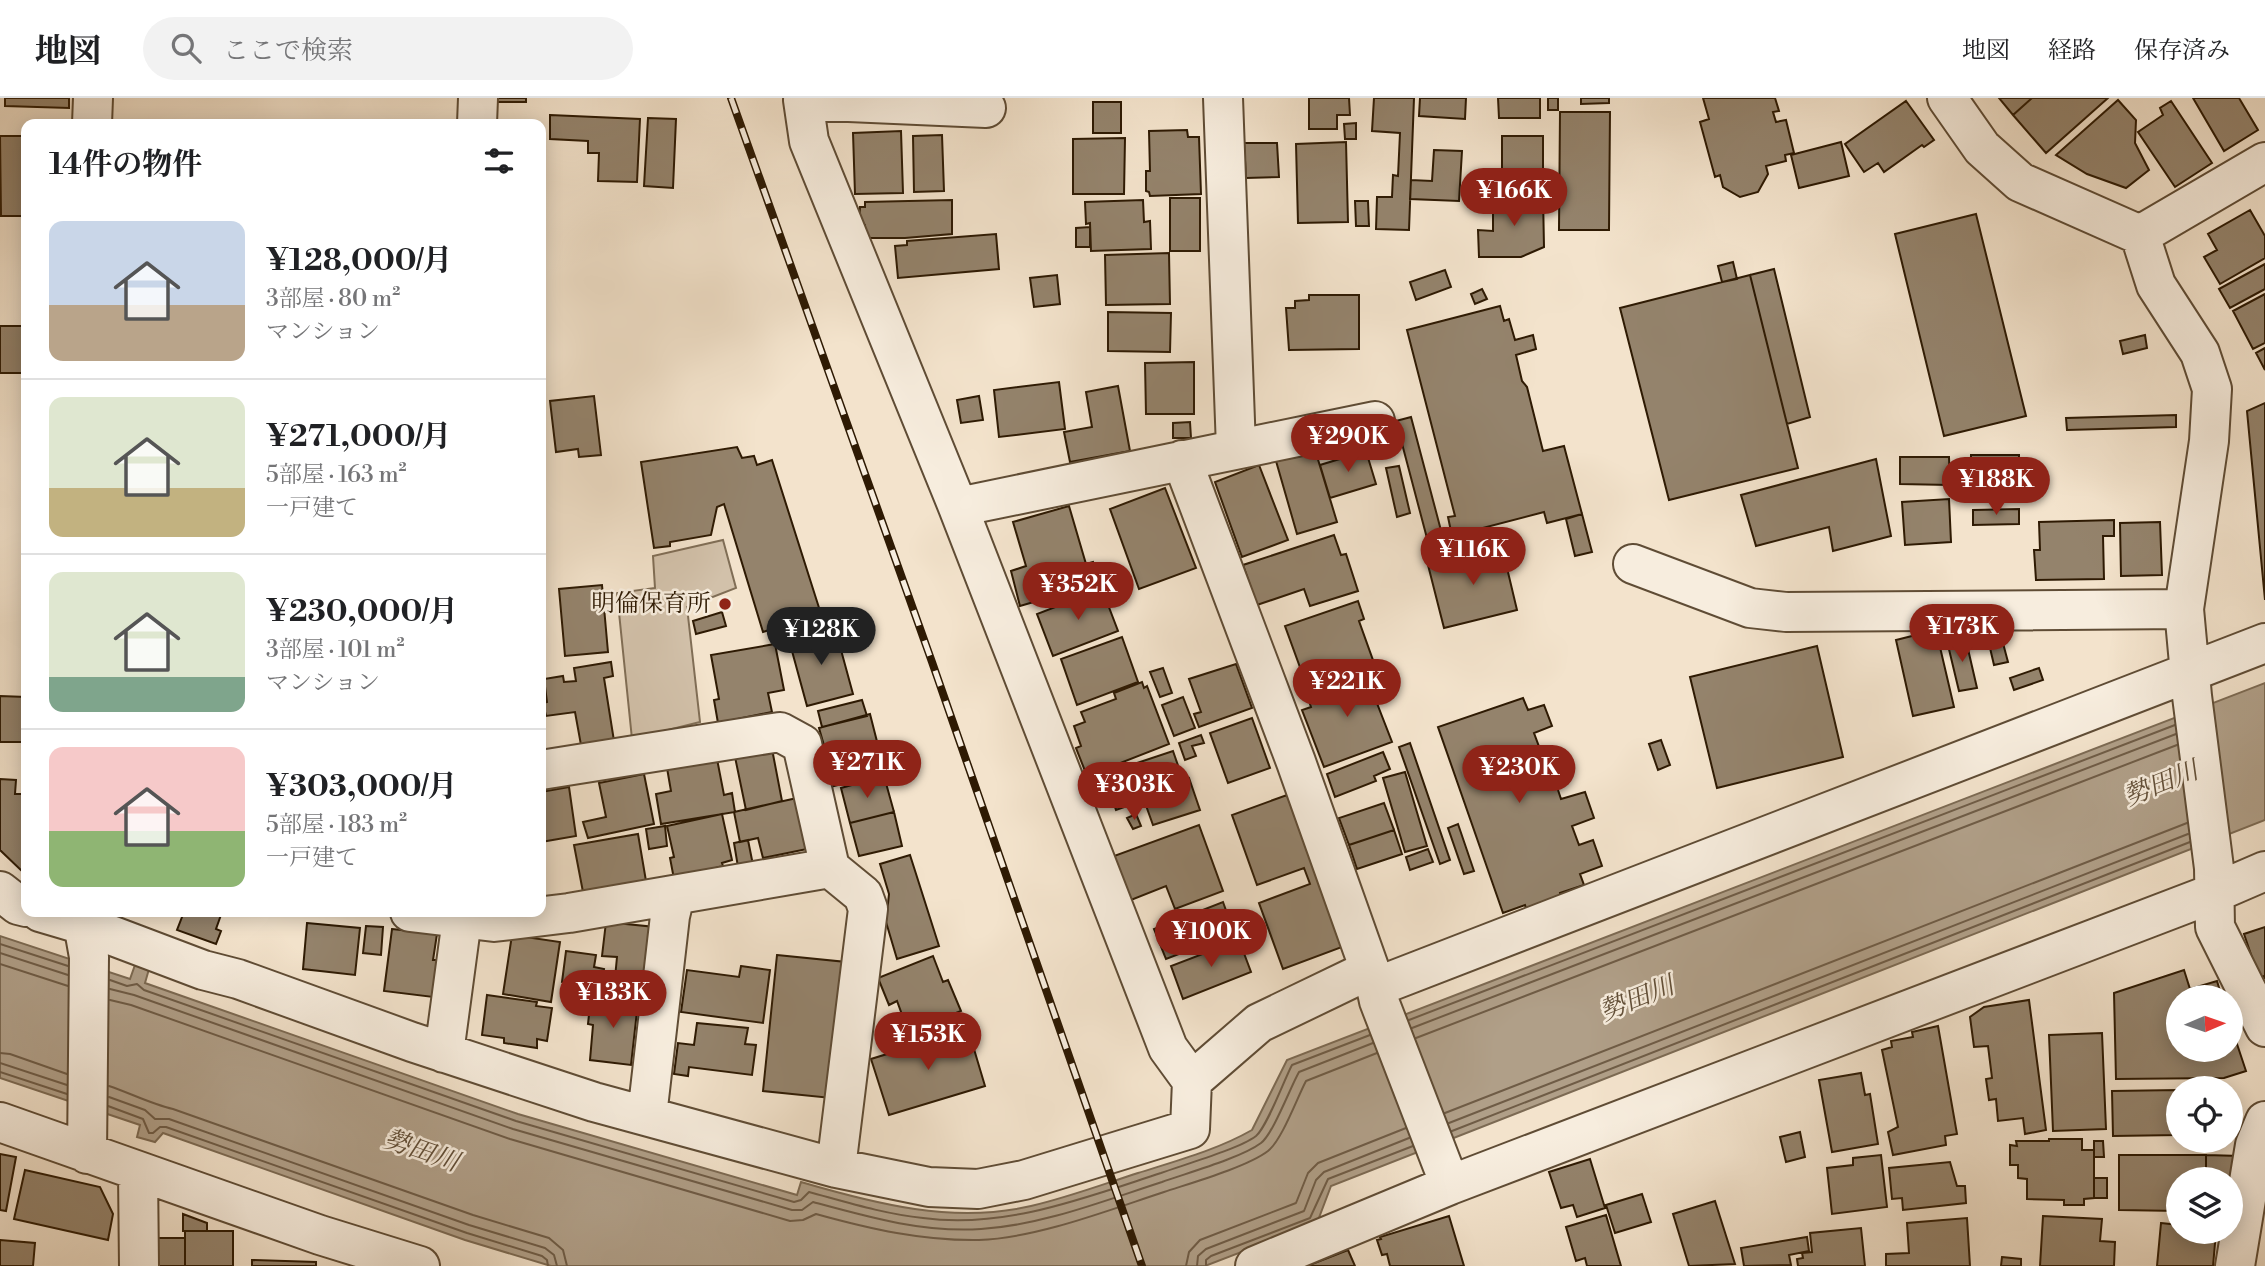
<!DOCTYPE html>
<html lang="ja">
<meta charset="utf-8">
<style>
body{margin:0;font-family:"Libre Bodoni","Noto Serif JP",serif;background:#f2f2f2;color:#202124;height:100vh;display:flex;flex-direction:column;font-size:26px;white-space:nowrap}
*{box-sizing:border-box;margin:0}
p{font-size:23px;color:#757577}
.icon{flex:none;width:38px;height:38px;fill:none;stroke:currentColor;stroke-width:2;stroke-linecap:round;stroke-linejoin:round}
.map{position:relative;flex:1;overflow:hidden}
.sheet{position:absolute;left:21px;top:21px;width:525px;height:798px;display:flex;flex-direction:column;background:#fff;border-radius:14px;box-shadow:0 4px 18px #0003}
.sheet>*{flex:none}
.needle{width:46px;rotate:88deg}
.fabs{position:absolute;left:2166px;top:887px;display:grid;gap:14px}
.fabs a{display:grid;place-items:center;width:77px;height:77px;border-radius:50%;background:#fff;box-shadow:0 4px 18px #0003;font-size:35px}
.price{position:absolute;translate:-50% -60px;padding:0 16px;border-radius:24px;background:#8f2418;color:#fff;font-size:23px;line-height:46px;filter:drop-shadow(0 2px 4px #0008)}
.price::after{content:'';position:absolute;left:50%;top:42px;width:21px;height:16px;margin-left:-10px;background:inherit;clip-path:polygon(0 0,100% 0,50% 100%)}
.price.selected{background:#222;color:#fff}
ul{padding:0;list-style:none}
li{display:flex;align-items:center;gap:21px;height:175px;padding:0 28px}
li+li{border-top:2px solid #e0e0e0}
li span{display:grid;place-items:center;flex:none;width:196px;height:140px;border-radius:14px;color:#555}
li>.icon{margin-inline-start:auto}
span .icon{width:84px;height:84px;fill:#fffc;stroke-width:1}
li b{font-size:30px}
h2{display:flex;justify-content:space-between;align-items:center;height:84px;padding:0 28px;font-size:30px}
header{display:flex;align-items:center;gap:42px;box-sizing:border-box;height:98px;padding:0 35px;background:#fff;border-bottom:2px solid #e0e0e0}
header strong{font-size:33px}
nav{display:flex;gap:38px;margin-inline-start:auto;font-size:24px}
.search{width:490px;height:63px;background:#f2f2f2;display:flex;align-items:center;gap:18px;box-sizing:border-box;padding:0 24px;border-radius:38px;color:#757577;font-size:26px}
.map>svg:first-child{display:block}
</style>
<header>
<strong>地図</strong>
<div class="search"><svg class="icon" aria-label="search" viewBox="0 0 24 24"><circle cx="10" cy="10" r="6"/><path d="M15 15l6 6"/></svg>ここで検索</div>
<nav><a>地図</a><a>経路</a><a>保存済み</a></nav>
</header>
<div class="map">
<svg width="2265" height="1168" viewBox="0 0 2265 1168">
<rect width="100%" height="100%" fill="#f3e3cc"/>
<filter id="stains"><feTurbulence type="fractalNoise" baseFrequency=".00286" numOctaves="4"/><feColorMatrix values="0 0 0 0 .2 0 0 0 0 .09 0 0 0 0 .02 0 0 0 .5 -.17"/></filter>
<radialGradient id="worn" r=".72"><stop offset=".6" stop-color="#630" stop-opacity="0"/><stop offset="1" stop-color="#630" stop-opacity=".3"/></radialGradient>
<path fill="#d2c1aa" stroke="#806e56" stroke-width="2" d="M723 442 736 490 687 509 700 624 632 641 617 495 655 490 653 458Z"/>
<path fill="#b09f88" stroke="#7c6a53" stroke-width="2" d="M2265 585V722L1331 1088 1317 1125 1205 1168H551L465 1142 163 1035 155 1044 137 1039 140 1027 0 980V838L130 881 135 867 149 871 145 885 518 1016 797 1097 801 1084C876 1106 953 1126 1031 1108 1066 1100 1104 1086 1138 1075 1176 1063 1217 1052 1252 1032L1287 962Z"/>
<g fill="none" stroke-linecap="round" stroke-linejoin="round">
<path stroke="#6f5c46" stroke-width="2" d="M0 846 68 868
M0 855 68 877
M0 866 68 888
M110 882 127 888 137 886 144 892 516 1023 794 1104 801 1102 809 1094C846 1104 884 1116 923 1120 1005 1131 1084 1100 1161 1075 1183 1067 1239 1051 1256 1038 1267 1029 1284 982 1292 967L1370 937
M110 891 134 897 513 1031 792 1112H802L813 1104C868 1119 924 1135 981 1131 1043 1127 1103 1103 1162 1084 1187 1075 1241 1060 1261 1045 1273 1036 1290 990 1299 974L1373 945
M110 902 131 907 510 1041 790 1123 803 1122 816 1116C870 1131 923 1143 979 1142 1037 1140 1109 1112 1164 1094 1191 1085 1247 1069 1268 1053 1282 1042 1297 1000 1306 983L1377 955
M1409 922 2175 627
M1412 930 2176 636
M1416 940 2177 647
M0 955 10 956 67 976
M0 965 67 987
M0 974 67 996
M109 988C130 995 151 1006 173 1011L473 1117 549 1140 563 1152 567 1168
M109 999 145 1012 155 1021H169L469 1127 545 1150 554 1157 557 1168
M108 1008 143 1021 149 1035H153L160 1029H166L467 1135 542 1158 547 1162 548 1168
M1445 1015 2187 725
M1449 1025 2188 736
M1452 1033 2190 744
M1186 1168 1189 1154 1200 1142 1296 1105 1308 1075 1318 1065 1406 1030
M1197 1168 1198 1158 1206 1151 1304 1113 1316 1082 1324 1074 1409 1040
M1206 1168V1162L1211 1158 1310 1120 1328 1081 1413 1048"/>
</g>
<path fill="#94836c" stroke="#2e1a03" stroke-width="2" d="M5 0H69V10L5 8Z
M497 0H526V4H497Z
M1309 0H1349L1350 17H1337V31H1309Z
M1374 0H1414L1409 132 1376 131 1377 99H1392L1393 77 1398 78 1400 35 1372 33Z
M1420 0H1466L1465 21 1419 18Z
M1498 0H1540V20H1499Z
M1548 0H1558V12H1548Z
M1581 0H1609V5L1581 6Z
M1703 0H1775L1779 13 1773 14 1776 24 1786 22 1794 55 1785 57 1786 63 1766 68 1768 76 1758 94 1740 99 1723 89 1720 77 1715 79 1700 24 1709 21Z
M1999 0H2032L2013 17Z
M2032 0H2108L2046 55 2013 17Z
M2193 0H2239L2258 32 2224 53Z
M2118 2 2136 22 2135 45 2149 72 2126 90 2087 76 2056 57Z
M1906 3 1934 42 1924 49 1922 47 1884 74 1878 65 1864 74 1845 46Z
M2171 3 2212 65 2175 89 2138 34 2163 17 2160 10Z
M1093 4H1121V35H1093Z
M1560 14H1610L1609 132H1559Z
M550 17 640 21 637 84 598 83 599 55H588V43L550 41Z
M648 20 676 21 673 90 644 88Z
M1356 25V41H1345L1344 26Z
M1187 32 1188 39H1199L1201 96 1150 98 1149 94 1146 93V73H1150L1149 33Z
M901 33 903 95 855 96 853 35Z
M942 37 944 93 914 94 913 38Z
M0 38H26V118H1Z
M1502 38H1543V88H1502Z
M1125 40 1124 96H1073V41Z
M1346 44 1348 124 1298 125 1296 46Z
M1841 44 1849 78 1799 90 1791 57Z
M1244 45H1277L1279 79 1246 80Z
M1434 52 1462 53 1459 103 1410 101 1411 82 1432 83Z
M1543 98 1544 149 1521 159H1479L1478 132 1493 133V99Z
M1170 100H1200V153H1170Z
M952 102V136L905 140H865V127L859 126 860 109H865V104Z
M1143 102 1144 124 1150 123 1151 151 1091 153 1090 125 1086 126 1085 104Z
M1355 103H1368L1369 128H1356Z
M2250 112 2265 138V160L2220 186 2204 159 2217 152 2208 136Z
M1976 116 2026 318 1944 338 1895 136Z
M1090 129V149H1076V130Z
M996 136 999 171 898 180 895 148 907 147V143Z
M1169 155 1170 206 1106 207 1105 157Z
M1733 164 1737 181 1722 184 1718 168Z
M2265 166V191L2230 210 2219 191Z
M1774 171 1810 319 1787 326 1750 177Z
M1445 172 1451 189 1416 202 1410 184Z
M1057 177 1060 206 1034 209 1030 180Z
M1750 177 1798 370 1669 402 1620 210Z
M1482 191 1487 201 1475 206 1471 196Z
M2265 196V245L2253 251 2233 213Z
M1309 197H1359V251L1289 252 1286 210H1295V203L1309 202Z
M1500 208 1504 223 1509 221 1515 242 1533 237 1536 251 1516 257 1522 283 1527 289 1543 353 1564 348 1582 416 1547 425 1544 414 1452 438 1448 419 1455 418 1407 232Z
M1108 214 1171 215 1170 254 1108 253Z
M0 228H26V275H0Z
M2145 237 2147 250 2123 256 2120 243Z
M2265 250V272L2256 255Z
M1194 264V316H1146L1145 265Z
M1059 284 1065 331 999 339 994 292Z
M1118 288 1130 353 1070 364 1064 334 1092 329 1086 294Z
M594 298 601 357 579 359 578 351 556 354 550 303Z
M979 298 983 322 961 325 957 302Z
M2265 305V502L2247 313Z
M2176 317V329L2067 332 2066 320Z
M1411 319 1443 440 1428 444 1396 323Z
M1190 324 1191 340H1173V325Z
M737 349 742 360 754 358 757 367 772 362 821 516 763 534 724 406 717 409 711 437 670 444V448L654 450 641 364Z
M1366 353 1376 386 1330 400 1320 367Z
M1316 355 1337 424 1297 436 1276 363Z
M1971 357H2019L2018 399 1970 398Z
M1900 359H1949L1950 387 1900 386Z
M1876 361 1891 438 1833 453 1829 429 1756 448 1741 397Z
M1259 367 1288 442 1242 459 1215 384Z
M1399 368 1410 415 1397 419 1386 370Z
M1165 390 1196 470 1139 491 1110 411Z
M1949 401 1951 444 1905 447 1902 404Z
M1069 408 1086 466 1093 464 1099 485 1020 508 1011 473 1026 468 1013 424Z
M2019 411V426L1973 427V412Z
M1582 416 1592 454 1575 458 1566 421Z
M2114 422V438H2103L2104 481 2036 482 2034 452H2040L2039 424Z
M2160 424 2162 477 2121 478 2120 425Z
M1334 437 1341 457 1346 456 1358 493 1310 508 1304 491 1257 507 1243 467Z
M1502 449 1517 512 1444 530 1428 467Z
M602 487 608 554 565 558 559 491Z
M1102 491 1118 533 1053 558 1037 516Z
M1358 503 1364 521 1359 523 1374 565 1317 585 1315 579 1305 583 1285 528Z
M722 514 726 528 696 536 693 523Z
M835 530 853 596 807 608 789 542Z
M1936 532 1954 609 1913 618 1896 542Z
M2000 534 2008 564 1994 567 1987 537Z
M1965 538 1977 590 1959 593 1947 543Z
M1122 539 1138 584 1077 607 1061 561Z
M775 546 784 592 768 595 772 614 718 625 714 602 719 601 711 557Z
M1817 548 1843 659 1717 690 1690 579Z
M611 564 613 578 604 580 614 643 581 647 575 614 546 618 543 605 547 604 544 581 563 578 564 584 576 583 574 570Z
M1236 566 1252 610 1199 629 1194 616 1201 614 1189 581Z
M1163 570 1172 595 1160 599 1150 574Z
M2039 570 2043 582 2014 592 2010 580Z
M1374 572 1382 593 1373 595 1392 644 1324 669 1302 612 1311 609 1307 597Z
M1142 584 1144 590 1147 588 1169 646 1087 678 1076 650 1081 648 1074 628 1085 624 1081 614 1116 601 1114 595Z
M0 598 26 599V644H0Z
M1183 599 1195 630 1174 638 1162 607Z
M1523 600 1528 612 1544 607 1552 628 1534 635 1544 662 1565 654 1571 671 1553 677 1561 701 1585 694 1594 720 1572 728 1579 747 1593 742 1602 768 1580 776 1584 787 1560 795 1561 801 1527 813 1525 807 1503 815 1438 629Z
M862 602 867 618 822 629 818 613Z
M870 616 885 675 830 689 820 652 825 651 819 630Z
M1252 620 1270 670 1228 685 1210 635Z
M1201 637 1204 645 1192 648 1196 658 1185 662 1179 645Z
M1661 642 1670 667 1658 672 1649 646Z
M1410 645 1450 762 1440 766 1399 649Z
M772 651 782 703 746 712 735 659Z
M1173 653 1183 682 1189 680 1200 712 1153 727 1144 702 1116 712 1104 676Z
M1383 654 1390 671 1374 678 1376 683 1335 699 1327 676Z
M717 661 724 697 732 695 735 714 661 726 656 696 671 693 667 670Z
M1405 674 1427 748 1405 754 1383 680Z
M644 676 654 726 588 740 583 724 606 719 599 685Z
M884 678 894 714 850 725 841 690Z
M0 681 16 682 15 696H26V777L0 752Z
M569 689 576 738 541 744V694Z
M1287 697 1342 849 1283 871 1259 805 1310 786 1304 770 1257 787 1232 717Z
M797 700 807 751 763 760 758 740 740 744 734 714Z
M1384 705 1394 732 1349 747 1339 720Z
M894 714 902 748 859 758 850 725Z
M722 716 732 762 722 765 723 768 674 781 670 760 674 759 667 728Z
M1136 716 1141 728 1133 731 1127 720Z
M1458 726 1474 773 1464 776 1448 730Z
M1199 727 1223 793 1175 811 1166 788 1131 802 1114 758Z
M665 728 667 748 649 751 646 731Z
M1394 732 1402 756 1357 771 1349 747Z
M638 736 646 783 583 794 574 747Z
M748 742 753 767 738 769 734 745Z
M1428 751 1433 764 1410 772 1406 759Z
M910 757 939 848 897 861 886 824 889 796 880 766Z
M1223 804 1234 835 1166 861 1154 831Z
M184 814H222L216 831 221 833 216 846 177 832Z
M606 824 655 829 650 884 615 880 617 859 602 858Z
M307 825 360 830 355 877 303 871Z
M366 828 383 829 381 857 363 855Z
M2265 829V881L2264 878 2259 880 2244 836Z
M392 831 437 836 433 862H438L433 899 384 893Z
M512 837 560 844 551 904 503 896Z
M1239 842 1251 874 1183 901 1171 868Z
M566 853 596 857 594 869 604 871 601 889 562 884Z
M777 857 846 864 831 1000 763 993Z
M933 858 943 884 948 882 961 913 900 937 895 925 904 922 897 903 889 907 878 880Z
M741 868 770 872 763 925 681 914 687 872 739 879Z
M2184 872 2190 891 2217 883 2222 900H2179V952H2231V928L2246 973 2224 980 2116 981 2114 895Z
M487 897 537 904 536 908 552 910 547 943 537 941V950L504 945V940L482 937Z
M591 898 638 904 631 967 590 962 593 927 588 926Z
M2029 902 2046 1032 2025 1036 2023 1020 1998 1023 1996 1001 1989 1002 1986 981 1992 980 1988 948 1974 949 1970 919 1984 909Z
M697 925 748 930 745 946 756 947 752 977 689 969 688 978 674 976 678 945 694 947Z
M1938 928 1957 1036 1945 1038 1946 1047 1893 1057 1888 1034 1898 1029 1882 952 1892 949 1891 943 1913 939 1912 934Z
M968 931 985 988 889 1017 871 961Z
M2102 935 2106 1031 2053 1033 2049 937Z
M1861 975 1865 997 1870 996 1878 1046 1832 1054 1819 982Z
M2179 992V1037L2113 1038 2112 993Z
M1800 1034 1805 1059 1786 1064 1780 1039Z
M2049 1041H2082V1052H2094V1100L2084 1101V1107H2064V1102L2027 1101V1081L2018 1080V1067H2010V1047L2017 1048 2016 1043H2049Z
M2094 1043H2103L2104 1059H2094Z
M0 1056 16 1059 6 1113 0 1112Z
M1881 1057 1887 1109 1832 1116 1827 1070 1853 1067V1060Z
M2119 1057H2206V1082H2179V1113L2119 1112Z
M2206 1057 2240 1058 2231 1082H2206Z
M1590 1061 1605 1110 1577 1119 1573 1107 1561 1110 1549 1074Z
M1950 1064 1957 1088H1965L1966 1105 1903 1112 1902 1100 1892 1101 1889 1070Z
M25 1072 100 1089 113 1116 108 1142 14 1121Z
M2094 1080H2107V1100H2094Z
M1642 1096 1651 1124 1615 1135 1606 1107Z
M1715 1103 1735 1166 1689 1168 1673 1116Z
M183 1116 207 1125V1133H183Z
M1606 1117 1621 1168H1587L1585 1160 1576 1163 1566 1129Z
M1449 1118 1464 1168H1390L1387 1156 1382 1157 1377 1142 1381 1141 1380 1139Z
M2043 1118 2102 1121 2100 1143 2115 1144 2114 1168H2040Z
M1967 1120 1970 1168H1886V1156L1909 1155 1907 1125Z
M2161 1125 2179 1127V1134H2216L2213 1168H2157Z
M1861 1130 1865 1168H1798L1797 1161 1803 1160 1802 1155 1812 1154 1810 1135Z
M185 1133H233V1168H185Z
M1807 1139 1809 1153 1789 1157 1791 1167 1744 1168 1741 1150Z
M158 1140H185V1168H158Z
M0 1142 35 1145 33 1168H0Z
M1348 1152 1355 1168H1307Z
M2002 1159 2021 1161V1168H2001Z
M252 1162 316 1164V1168H252Z"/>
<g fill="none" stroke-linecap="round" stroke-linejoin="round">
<defs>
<path id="minor" d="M1223 0 1236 350
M1947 0 1982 50 2020 84 2140 137 2156 187 2200 255 2212 291 2209 343 2184 511 2192 598 2214 770 2215 829 2265 929
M986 10 803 2 809 43 958 409 1168 950 1192 983 1259 925 1369 872
M92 26 93 0
M477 26 478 0
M2140 137 2265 64
M1182 362 1296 664 1376 889 2265 545
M958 409 1375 323
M1633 466 1750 510 1786 514 2184 511
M541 672 780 634 802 646 830 770
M0 793 18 807 26 809
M40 814 84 827 203 872 238 881 412 944 594 1004 836 1070 929 1089 978 1091 1024 1082 1190 1031 1192 983
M81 814 89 859 87 1056
M410 814 494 824 569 815 830 770 863 797 868 811 836 1070
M1376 889 1379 903 1450 1087
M444 955 462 821
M647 1018 670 818 675 797
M0 1024 320 1137 420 1168
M138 1074 139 1168
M1255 1168 1450 1087 2214 795 2265 773
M2235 1168 2255 1047 2265 1023"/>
</defs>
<use href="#minor" stroke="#5f4c35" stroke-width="42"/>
<use href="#minor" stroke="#f7edde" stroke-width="38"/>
<defs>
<path id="rail" d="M731 0 932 564 1142 1168"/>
</defs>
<use href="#rail" stroke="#2e1a03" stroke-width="8"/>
<use href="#rail" stroke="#f7edde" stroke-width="5" stroke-dasharray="16" stroke-linecap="butt"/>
</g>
<circle fill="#8f2418" stroke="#f7edde" stroke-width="2.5" cx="725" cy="506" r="7"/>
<g text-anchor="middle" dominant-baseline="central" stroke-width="5" stroke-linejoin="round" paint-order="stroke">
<g font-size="24" fill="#2e1a03" stroke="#f7edde" text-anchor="end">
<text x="711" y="506">明倫保育所</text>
</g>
<g font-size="26" font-style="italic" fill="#624f38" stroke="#f7edde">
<text transform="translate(2161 686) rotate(-22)">勢田川</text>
<text transform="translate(1637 901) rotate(-22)">勢田川</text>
<text transform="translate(421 1053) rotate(19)">勢田川</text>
</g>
</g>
<rect width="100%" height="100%" filter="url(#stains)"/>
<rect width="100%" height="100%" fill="url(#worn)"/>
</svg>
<div class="fabs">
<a><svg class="needle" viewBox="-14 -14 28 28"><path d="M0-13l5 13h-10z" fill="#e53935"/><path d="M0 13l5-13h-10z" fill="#757577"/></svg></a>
<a><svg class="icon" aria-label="locate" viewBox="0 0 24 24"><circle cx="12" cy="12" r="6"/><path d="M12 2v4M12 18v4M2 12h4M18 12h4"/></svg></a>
<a><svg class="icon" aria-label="layers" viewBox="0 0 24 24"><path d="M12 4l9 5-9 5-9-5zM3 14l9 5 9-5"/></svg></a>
</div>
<b class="price" style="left:1514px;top:130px">¥166K</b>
<b class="price" style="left:1348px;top:376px">¥290K</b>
<b class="price" style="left:1996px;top:419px">¥188K</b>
<b class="price" style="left:1473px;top:489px">¥116K</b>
<b class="price" style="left:1078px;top:524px">¥352K</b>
<b class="price" style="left:1962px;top:566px">¥173K</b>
<b class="price selected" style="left:821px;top:569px">¥128K</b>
<b class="price" style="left:1347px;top:621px">¥221K</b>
<b class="price" style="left:867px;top:702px">¥271K</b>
<b class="price" style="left:1519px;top:707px">¥230K</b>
<b class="price" style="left:1134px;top:724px">¥303K</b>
<b class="price" style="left:1211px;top:871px">¥100K</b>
<b class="price" style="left:613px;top:932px">¥133K</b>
<b class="price" style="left:928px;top:974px">¥153K</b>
<section class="sheet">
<h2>14件の物件<svg class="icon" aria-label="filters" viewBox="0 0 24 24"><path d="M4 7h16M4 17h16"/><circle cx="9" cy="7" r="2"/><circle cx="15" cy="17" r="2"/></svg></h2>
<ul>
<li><span style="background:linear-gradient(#c9d6e8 60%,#b9a48a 0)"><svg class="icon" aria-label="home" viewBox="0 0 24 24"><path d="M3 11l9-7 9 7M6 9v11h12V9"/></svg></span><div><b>¥128,000/月</b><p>3部屋 · 80 m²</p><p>マンション</p></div></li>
<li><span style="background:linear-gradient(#dfe7d0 65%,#c2b280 0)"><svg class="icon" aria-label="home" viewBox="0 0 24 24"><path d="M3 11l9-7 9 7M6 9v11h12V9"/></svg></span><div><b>¥271,000/月</b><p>5部屋 · 163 m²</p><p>一戸建て</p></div></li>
<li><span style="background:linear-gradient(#dfe7d0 75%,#7fa58c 0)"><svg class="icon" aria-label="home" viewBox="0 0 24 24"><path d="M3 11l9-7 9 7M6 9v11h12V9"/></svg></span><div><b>¥230,000/月</b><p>3部屋 · 101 m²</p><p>マンション</p></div></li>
<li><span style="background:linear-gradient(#f6c9c9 60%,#8fb573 0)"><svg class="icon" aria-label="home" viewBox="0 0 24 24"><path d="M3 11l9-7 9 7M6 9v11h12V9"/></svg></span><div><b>¥303,000/月</b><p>5部屋 · 183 m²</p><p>一戸建て</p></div></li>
</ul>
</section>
</div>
